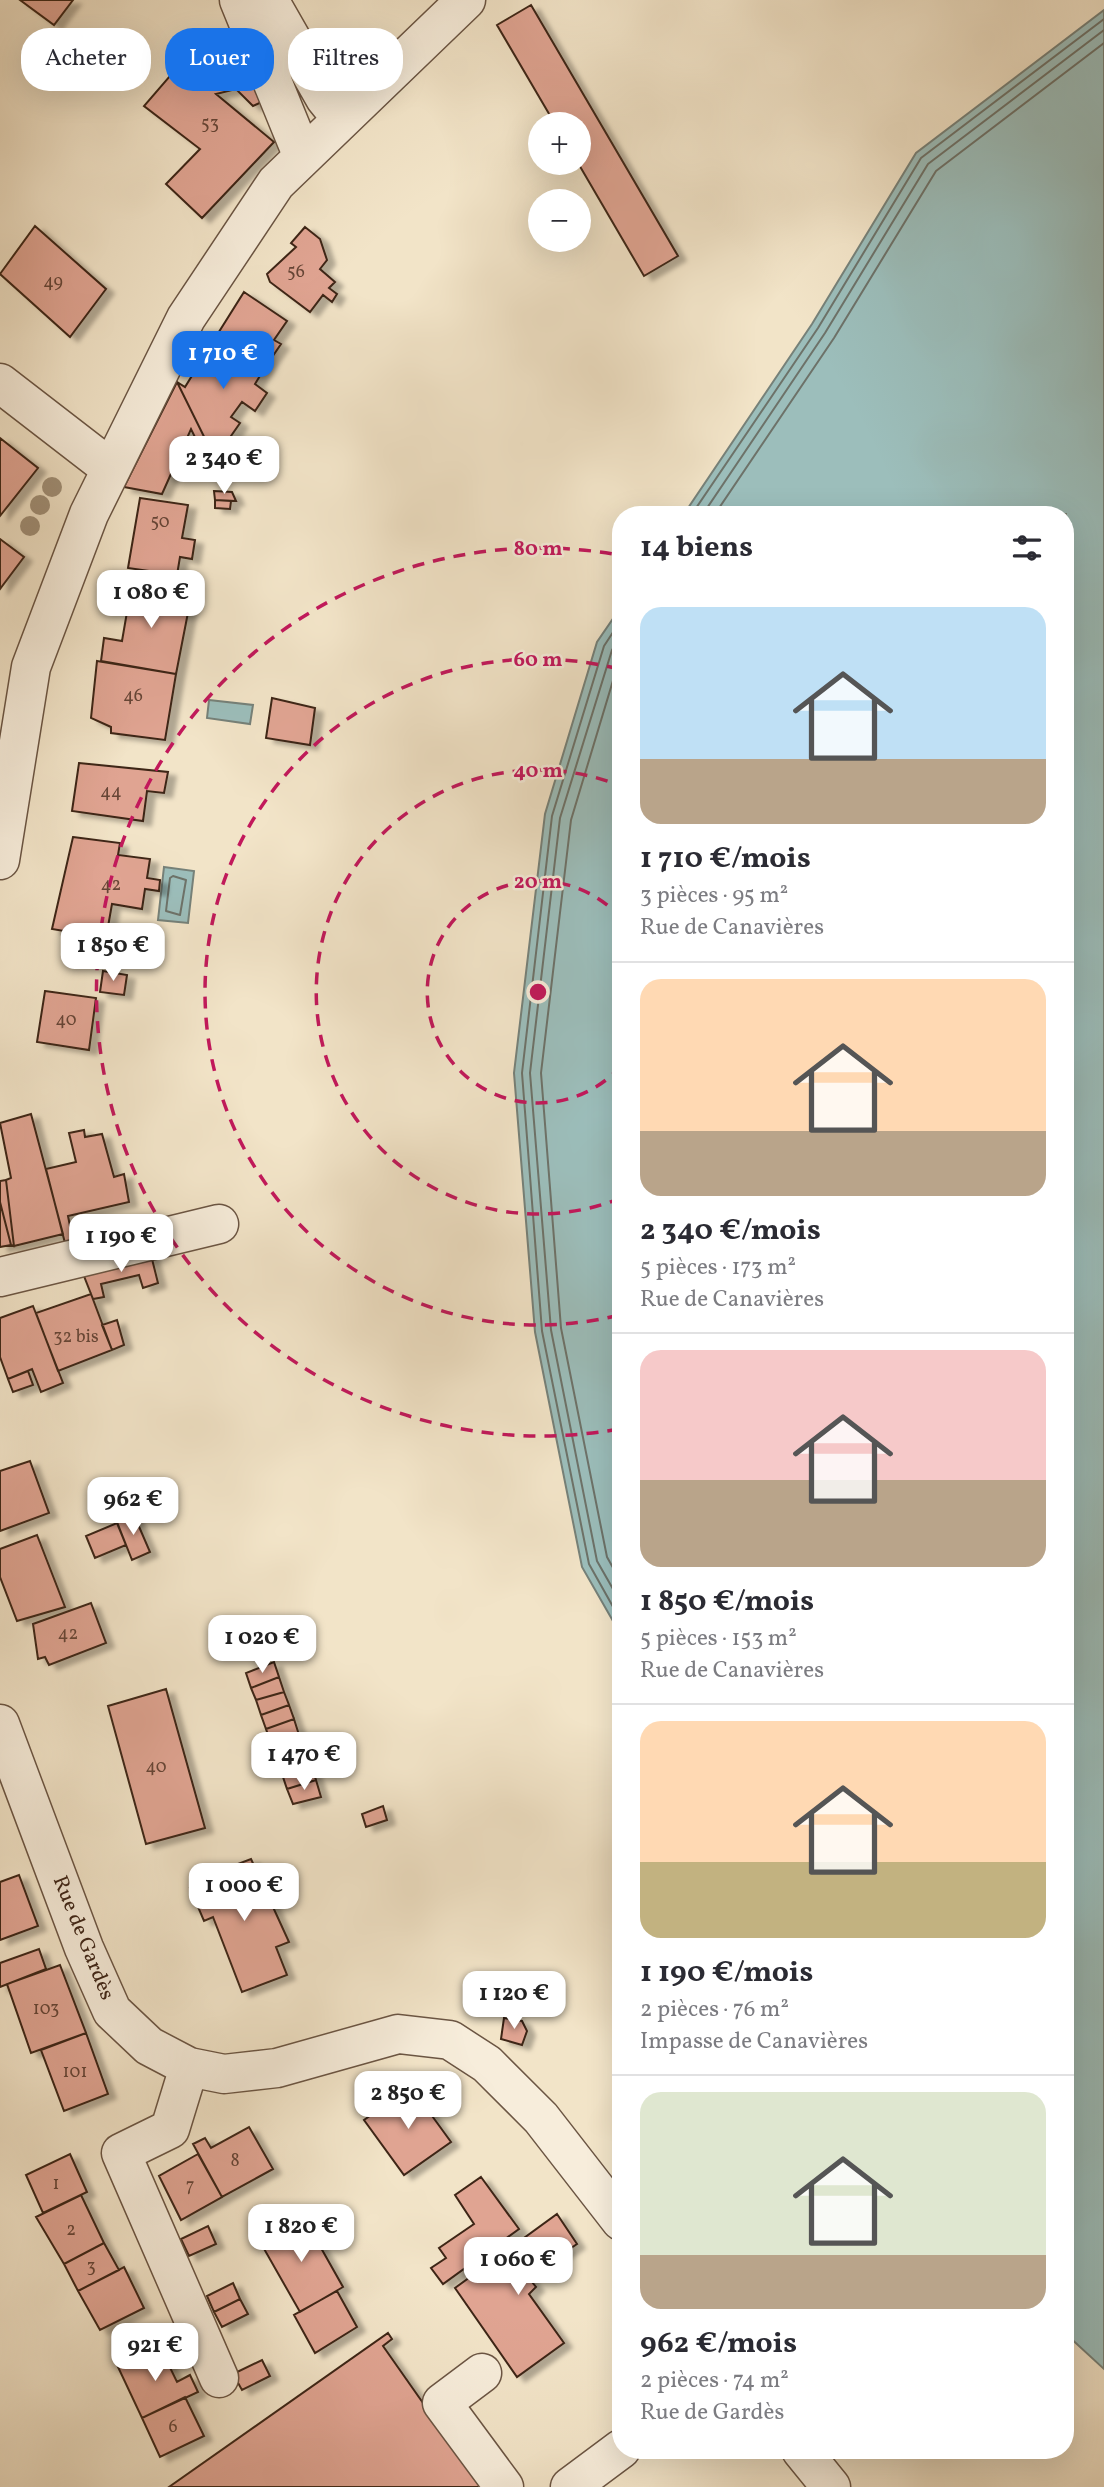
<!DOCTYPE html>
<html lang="fr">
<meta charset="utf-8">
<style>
body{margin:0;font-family:Vollkorn,serif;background:#f2f2f3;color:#2b2b33;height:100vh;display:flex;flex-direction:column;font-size:26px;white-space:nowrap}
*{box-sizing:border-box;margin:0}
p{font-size:23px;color:#7c7c81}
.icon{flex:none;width:38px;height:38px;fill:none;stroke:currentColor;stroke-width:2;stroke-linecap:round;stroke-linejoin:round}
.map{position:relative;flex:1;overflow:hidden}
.details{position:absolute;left:612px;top:506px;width:462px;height:1953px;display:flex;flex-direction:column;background:#fff;border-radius:28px;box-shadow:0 7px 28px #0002}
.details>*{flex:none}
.hud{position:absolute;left:21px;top:28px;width:486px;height:63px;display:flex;gap:14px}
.tools{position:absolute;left:528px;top:112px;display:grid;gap:14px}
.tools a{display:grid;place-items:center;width:63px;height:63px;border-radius:50%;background:#fff;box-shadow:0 7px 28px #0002;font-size:35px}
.price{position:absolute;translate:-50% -60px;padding:0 16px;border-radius:14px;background:#fff;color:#222;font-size:23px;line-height:46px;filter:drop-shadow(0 2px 4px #0008)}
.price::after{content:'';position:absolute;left:50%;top:42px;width:21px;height:16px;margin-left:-10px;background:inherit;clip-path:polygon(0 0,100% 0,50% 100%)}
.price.current{background:#1a73e8;color:#fff}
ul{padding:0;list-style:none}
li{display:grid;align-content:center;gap:14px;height:371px;padding:0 28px}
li+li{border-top:2px solid #e1e1e2}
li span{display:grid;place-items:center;height:217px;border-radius:21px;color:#555}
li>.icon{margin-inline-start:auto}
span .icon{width:126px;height:126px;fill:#fffc;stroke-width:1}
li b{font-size:30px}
h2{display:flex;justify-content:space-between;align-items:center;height:84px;padding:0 28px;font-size:30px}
.tag{padding:0 24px;border-radius:28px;background:#fff;box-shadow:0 7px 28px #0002;font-size:24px;line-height:63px}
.tag.current{background:#1a73e8;color:#fff}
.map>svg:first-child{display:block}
</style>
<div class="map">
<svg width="1104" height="2487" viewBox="0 0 1104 2487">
<defs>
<filter id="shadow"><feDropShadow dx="8" dy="4.5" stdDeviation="2" flood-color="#0004"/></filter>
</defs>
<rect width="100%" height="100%" fill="#f2e4c8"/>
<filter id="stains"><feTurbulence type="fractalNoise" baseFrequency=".00286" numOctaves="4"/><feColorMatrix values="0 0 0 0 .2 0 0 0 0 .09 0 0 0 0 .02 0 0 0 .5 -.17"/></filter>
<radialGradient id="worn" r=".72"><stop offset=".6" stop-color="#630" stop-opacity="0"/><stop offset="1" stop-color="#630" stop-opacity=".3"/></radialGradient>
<path fill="#9cbebb" stroke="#768179" stroke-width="2" d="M1104 10V2369L1066 2334V514H684L812 324 916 153Z
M621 607V1635L582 1567 535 1332 514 1073 545 814 597 642Z
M209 700 253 705 250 724 207 718Z
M164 867 194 871 188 923 158 920Z"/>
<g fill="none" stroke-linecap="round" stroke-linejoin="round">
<path stroke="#6d7269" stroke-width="2" d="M692 514 818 328 921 158 1104 19
M703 514 825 333 928 164 1104 30
M715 514 834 338 936 171 1104 43
M621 620 604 646 552 816 522 1073 542 1331 589 1564 621 1621
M621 635 612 650 560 818 530 1073 551 1330 597 1561 621 1603
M621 654 571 820 541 1073 561 1328 607 1557 621 1582
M173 876 186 880 180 915 166 911 170 878Z"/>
</g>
<path fill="#e0a492" stroke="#3e2517" stroke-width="2" filter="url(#shadow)" d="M20 0H73L54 25Z
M531 5 678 256 644 276 578 163 579 124H555L497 25Z
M238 43 264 101 253 106 236 89 216 94 274 142 202 218 166 184 200 149 144 106 182 62Z
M35 226 106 289 70 337 0 274Z
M305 227 320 239 327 260 320 269 335 282 329 288 337 294 332 302 323 295 310 312 270 282 267 274 296 247 291 243Z
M244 292 287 321 274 340 281 344 266 366 217 335Z
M217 335 266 366 255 384 267 393 255 411 242 402 231 417 240 423 215 459 177 382 185 387Z
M177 382 222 473 215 478 191 429 162 494 124 487Z
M0 438 38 468 0 516Z
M214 491 232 492 236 501 215 500Z
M140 498 188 505 182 538 195 540 192 559 180 557 177 575 128 568Z
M215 500 231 501 230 509 215 508Z
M0 539 24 557 0 589Z
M132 583 192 592 176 674 101 661 104 638 122 641Z
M97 661 176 674 165 740 111 733V727L91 718Z
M272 698 315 708 310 745 266 738Z
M79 763 168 772 164 793 147 791 143 821 72 811Z
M73 837 120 843 118 855 150 859 147 878 160 880 159 891 145 889 142 909 112 904 106 938 52 929Z
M103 971 127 975 124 995 100 992Z
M45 991 96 998 89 1050 37 1042Z
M31 1114 63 1234 14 1246 6 1180 11 1178 0 1123Z
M84 1130 85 1137 102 1134 114 1177 124 1174 129 1202 68 1216 73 1241 65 1243 46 1169 76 1162 69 1133Z
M6 1180 14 1246 11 1245 0 1202V1181Z
M0 1202 11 1245 0 1247Z
M151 1255 158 1283 143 1288 139 1275 101 1284 104 1297 93 1299 82 1271Z
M91 1294 112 1350 58 1371 36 1313Z
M33 1306 63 1383 41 1392 32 1369 8 1379 0 1357V1318Z
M117 1320 124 1345 112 1350 102 1325Z
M28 1371 33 1385 13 1392 8 1379Z
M30 1461 49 1513 0 1531V1471Z
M134 1515 150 1552 132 1560 117 1522Z
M117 1523 126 1545 95 1558 86 1536Z
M37 1535 65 1607 17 1621 0 1577V1549Z
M91 1603 106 1643 49 1665 45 1657 38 1659 33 1624Z
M274 1662 279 1677 251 1688 246 1673Z
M279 1677 284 1692 256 1700 251 1688Z
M166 1689 205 1828 146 1844 108 1706Z
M284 1692 289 1705 261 1715 256 1700Z
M289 1705 294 1719 266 1729 261 1715Z
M294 1719 299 1735 271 1743 266 1729Z
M299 1735 305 1749 276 1759 271 1743Z
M305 1749 310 1764 282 1774 276 1759Z
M310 1764 316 1780 287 1789 282 1774Z
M316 1780 321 1797 293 1804 287 1789Z
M383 1806 387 1820 366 1827 362 1814Z
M251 1859 289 1942 276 1947 287 1975 242 1992 213 1917 204 1921 190 1888 200 1884 198 1879Z
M19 1875 38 1926 0 1940V1882Z
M39 1949 46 1969 0 1987V1963Z
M60 1965 86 2033 31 2053 7 1984Z
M504 2018 522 2021 527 2031 522 2045 501 2039Z
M86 2033 108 2094 64 2111 41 2050Z
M411 2087 451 2142 404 2175 364 2120Z
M249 2127 273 2169 222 2197 193 2144 205 2138 211 2148Z
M70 2154 87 2192 43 2213 26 2175Z
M198 2154 222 2197 181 2220 159 2176Z
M481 2177 519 2229 443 2284 431 2268 446 2258 439 2248 474 2224 455 2195Z
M81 2195 104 2243 64 2264 36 2217Z
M557 2214 577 2244 528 2277 536 2287 529 2294 564 2343 517 2377 455 2288Z
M303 2216 343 2287 300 2312 259 2240Z
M208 2226 216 2244 189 2256 181 2239Z
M104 2243 119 2270 78 2291 64 2264Z
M124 2267 144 2308 100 2330 78 2291Z
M233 2283 240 2299 214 2312 207 2296Z
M337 2291 357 2327 315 2353 294 2315Z
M240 2299 248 2314 222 2327 214 2312Z
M388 2333 392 2339 383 2346 482 2487H169Z
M160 2347 177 2382 190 2375 198 2392 142 2418 118 2367Z
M262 2360 270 2376 242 2390 233 2374Z
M185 2397 204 2436 160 2457 142 2418Z"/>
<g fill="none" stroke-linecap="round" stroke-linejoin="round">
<defs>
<path id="minor" d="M239 0 303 157
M269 0 325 98 342 119
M0 383 110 468
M0 860 31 667 89 514 186 318 276 183 466 0
M0 1277 219 1224
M0 1724 84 1948 112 2011 149 2046 189 2067 224 2074 277 2068 398 2034 450 2040 487 2064 541 2118 621 2221
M189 2067 170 2129 121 2153 219 2378
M482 2373 442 2403 504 2487
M801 2450 831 2487
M570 2487 621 2449"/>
</defs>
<use href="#minor" stroke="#6b5543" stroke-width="41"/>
<use href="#minor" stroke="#f7eddb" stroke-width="38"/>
</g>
<g fill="#a19078">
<circle cx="52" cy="487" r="10"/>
<circle cx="40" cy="505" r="10"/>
<circle cx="30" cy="526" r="10"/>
</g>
<g fill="none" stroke="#c2185b" stroke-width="3.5" stroke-dasharray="12 9">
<path d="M621 1066A111 111 0 1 1 621 918"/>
<path d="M621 1198A222 222 0 1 1 621 786"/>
<path d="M619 1315A333 333 0 1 1 619 669"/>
<path d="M619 1429A444 444 0 1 1 619 555"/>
</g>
<g text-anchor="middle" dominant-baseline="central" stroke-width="5" stroke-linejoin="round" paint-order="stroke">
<g font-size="18" fill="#664536">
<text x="210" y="124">53</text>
<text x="296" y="272">56</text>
<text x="53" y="282">49</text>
<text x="160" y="522">50</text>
<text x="133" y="696">46</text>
<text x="111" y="792">44</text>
<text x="111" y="885">42</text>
<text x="66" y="1020">40</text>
<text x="76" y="1337">32 bis</text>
<text x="68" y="1634">42</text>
<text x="156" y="1767">40</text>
<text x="46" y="2009">103</text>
<text x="75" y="2072">101</text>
<text x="235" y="2161">8</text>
<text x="56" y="2184">1</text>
<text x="190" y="2186">7</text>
<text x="71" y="2230">2</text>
<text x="91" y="2267">3</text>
<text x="173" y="2427">6</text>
</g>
<g font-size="21" fill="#3e2517" stroke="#f7eddb">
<text transform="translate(83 1938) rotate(68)">Rue de Gardès</text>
</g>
</g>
<circle cx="538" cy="992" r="10" fill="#c2185b" stroke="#f7eddb" stroke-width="3.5"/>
<g font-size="21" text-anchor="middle" font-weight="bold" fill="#c2185b" stroke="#f7eddb" stroke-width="5" stroke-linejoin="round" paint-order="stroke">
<text x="538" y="555">80 m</text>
<text x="538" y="666">60 m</text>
<text x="538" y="777">40 m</text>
<text x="538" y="888">20 m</text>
</g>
<rect width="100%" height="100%" filter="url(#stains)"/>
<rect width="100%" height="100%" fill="url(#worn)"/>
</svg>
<div class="tools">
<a>+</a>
<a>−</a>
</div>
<b class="price current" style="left:223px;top:391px">1 710 €</b>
<b class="price" style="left:224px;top:496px">2 340 €</b>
<b class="price" style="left:151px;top:630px">1 080 €</b>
<b class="price" style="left:113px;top:983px">1 850 €</b>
<b class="price" style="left:121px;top:1274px">1 190 €</b>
<b class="price" style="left:133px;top:1537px">962 €</b>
<b class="price" style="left:262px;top:1675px">1 020 €</b>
<b class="price" style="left:304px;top:1792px">1 470 €</b>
<b class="price" style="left:244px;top:1923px">1 000 €</b>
<b class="price" style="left:514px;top:2031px">1 120 €</b>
<b class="price" style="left:408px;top:2131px">2 850 €</b>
<b class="price" style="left:301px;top:2264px">1 820 €</b>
<b class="price" style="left:518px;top:2297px">1 060 €</b>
<b class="price" style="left:155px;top:2383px">921 €</b>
<div class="hud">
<a class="tag">Acheter</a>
<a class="tag current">Louer</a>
<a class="tag">Filtres</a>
</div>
<section class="details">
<h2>14 biens<svg class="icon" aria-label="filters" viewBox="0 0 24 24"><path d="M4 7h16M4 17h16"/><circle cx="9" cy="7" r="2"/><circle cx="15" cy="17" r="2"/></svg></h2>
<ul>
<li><span style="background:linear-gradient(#bfe0f5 70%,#b9a48a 0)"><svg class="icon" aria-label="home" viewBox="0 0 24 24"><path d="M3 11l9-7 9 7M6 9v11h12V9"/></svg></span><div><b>1 710 €/mois</b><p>3 pièces · 95 m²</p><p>Rue de Canavières</p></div></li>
<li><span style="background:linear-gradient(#ffd9b3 70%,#b9a48a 0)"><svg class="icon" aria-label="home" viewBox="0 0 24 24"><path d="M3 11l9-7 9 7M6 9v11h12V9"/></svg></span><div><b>2 340 €/mois</b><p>5 pièces · 173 m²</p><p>Rue de Canavières</p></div></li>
<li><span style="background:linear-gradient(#f6c9c9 60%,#b9a48a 0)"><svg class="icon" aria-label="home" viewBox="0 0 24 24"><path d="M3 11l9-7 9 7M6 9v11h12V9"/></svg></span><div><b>1 850 €/mois</b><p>5 pièces · 153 m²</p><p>Rue de Canavières</p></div></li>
<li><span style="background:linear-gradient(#ffd9b3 65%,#c2b280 0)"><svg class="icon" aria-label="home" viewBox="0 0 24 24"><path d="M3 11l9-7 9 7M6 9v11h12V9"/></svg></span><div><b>1 190 €/mois</b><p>2 pièces · 76 m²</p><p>Impasse de Canavières</p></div></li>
<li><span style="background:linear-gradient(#dfe7d0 75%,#b9a48a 0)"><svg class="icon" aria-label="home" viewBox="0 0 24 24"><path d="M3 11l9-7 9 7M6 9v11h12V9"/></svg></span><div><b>962 €/mois</b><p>2 pièces · 74 m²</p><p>Rue de Gardès</p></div></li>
</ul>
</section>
</div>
